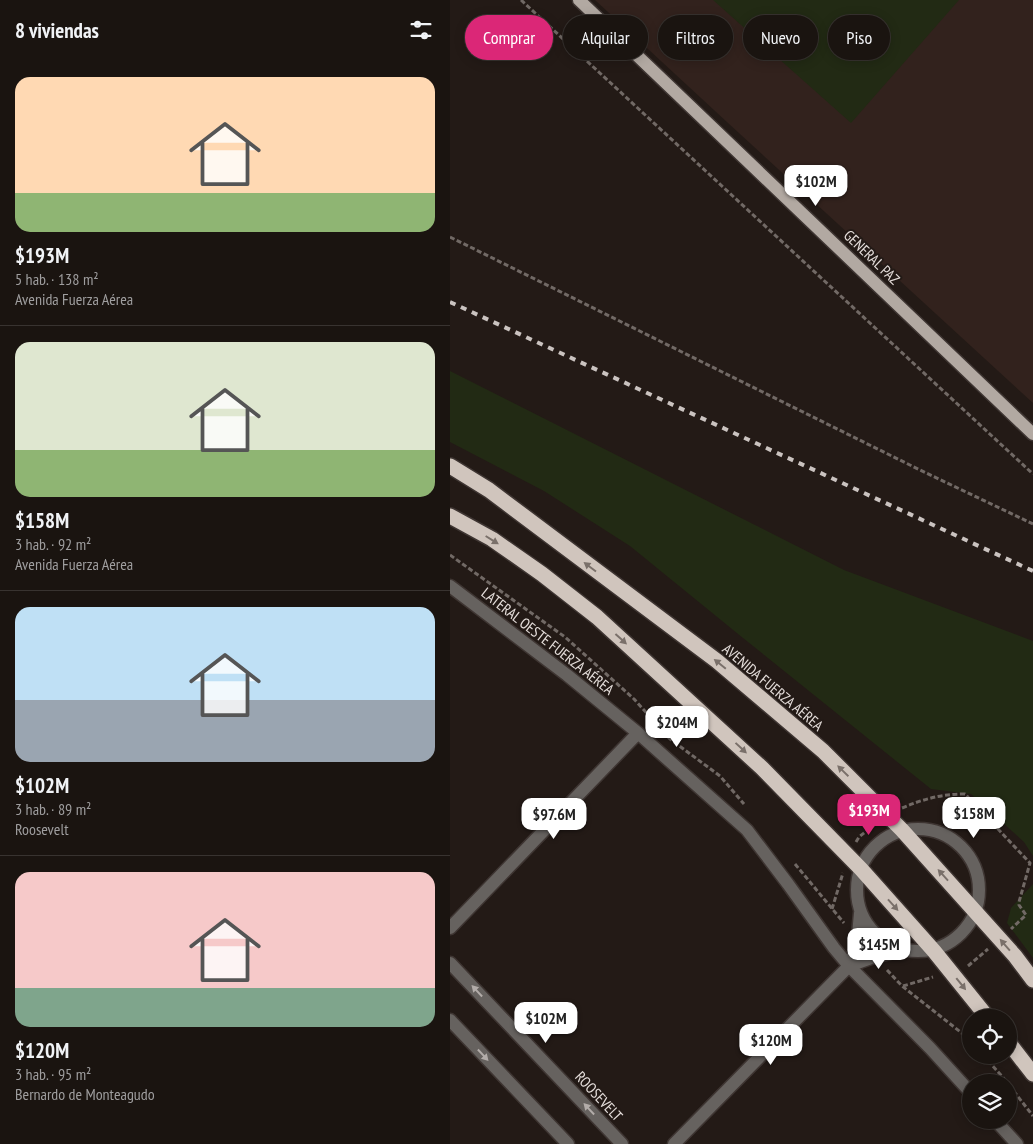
<!DOCTYPE html>
<html lang="es">
<meta charset="utf-8">
<style>
body{margin:0;font-family:"PT Sans Narrow",sans-serif;background:#27211e;color:#f1f3f6;height:100vh;display:flex;flex-direction:column;font-size:19px;white-space:nowrap}
*{box-sizing:border-box;margin:0}
p{font-size:16px;color:#9f9e9f}
.icon{flex:none;width:28px;height:28px;fill:none;stroke:currentColor;stroke-width:2;stroke-linecap:round;stroke-linejoin:round}
.map{position:relative;flex:1;overflow:hidden}
.sheet{display:flex;flex-direction:column;background:#1a1410;width:450px}
.sheet>*{flex:none}
.hud{position:absolute;left:15px;top:15px;width:475px;height:45px;display:flex;gap:10px}
.fabs{position:absolute;left:512px;top:1009px;display:grid;gap:10px}
.fabs a{display:grid;place-items:center;width:55px;height:55px;border-radius:50%;background:#1a1410;box-shadow:0 2px 12px #0003,0 0 0 1px #383330;font-size:25px}
.price{position:absolute;translate:-50% -42px;padding:0 11px;border-radius:10px;background:#fff;color:#222;font-size:16px;line-height:32px;filter:drop-shadow(0 1px 2px #0008)}
.price::after{content:'';position:absolute;left:50%;top:30px;width:15px;height:11px;margin-left:-8px;background:inherit;clip-path:polygon(0 0,100% 0,50% 100%)}
.price.selected{background:#db2777;color:#fff}
ul{padding:0;list-style:none}
li{display:grid;align-content:center;gap:10px;height:265px;padding:0 15px}
li+li{border-top:1px solid #383330}
li span{display:grid;place-items:center;height:155px;border-radius:15px;color:#555}
li>.icon{margin-inline-start:auto}
span .icon{width:90px;height:90px;fill:#fffc;stroke-width:1}
li b{font-size:21px}
h2{display:flex;justify-content:space-between;align-items:center;height:60px;padding:0 15px;font-size:21px}
.pill{padding:0 18px;border-radius:22px;background:#1a1410;box-shadow:0 2px 12px #0003,0 0 0 1px #383330;font-size:18px;line-height:45px}
.pill.selected{background:#db2777;color:#fff}
main{display:flex;flex:1;min-height:0}
.map>svg:first-child{display:block}
</style>
<main>
<section class="sheet">
<h2>8 viviendas<svg class="icon" aria-label="filters" viewBox="0 0 24 24"><path d="M4 7h16M4 17h16"/><circle cx="9" cy="7" r="2"/><circle cx="15" cy="17" r="2"/></svg></h2>
<ul>
<li><span style="background:linear-gradient(#ffd9b3 75%,#8fb573 0)"><svg class="icon" aria-label="home" viewBox="0 0 24 24"><path d="M3 11l9-7 9 7M6 9v11h12V9"/></svg></span><div><b>$193M</b><p>5 hab. · 138 m²</p><p>Avenida Fuerza Aérea</p></div></li>
<li><span style="background:linear-gradient(#dfe7d0 70%,#8fb573 0)"><svg class="icon" aria-label="home" viewBox="0 0 24 24"><path d="M3 11l9-7 9 7M6 9v11h12V9"/></svg></span><div><b>$158M</b><p>3 hab. · 92 m²</p><p>Avenida Fuerza Aérea</p></div></li>
<li><span style="background:linear-gradient(#bfe0f5 60%,#9aa5b1 0)"><svg class="icon" aria-label="home" viewBox="0 0 24 24"><path d="M3 11l9-7 9 7M6 9v11h12V9"/></svg></span><div><b>$102M</b><p>3 hab. · 89 m²</p><p>Roosevelt</p></div></li>
<li><span style="background:linear-gradient(#f6c9c9 75%,#7fa58c 0)"><svg class="icon" aria-label="home" viewBox="0 0 24 24"><path d="M3 11l9-7 9 7M6 9v11h12V9"/></svg></span><div><b>$120M</b><p>3 hab. · 95 m²</p><p>Bernardo de Monteagudo</p></div></li>
</ul>
</section>
<div class="map">
<svg width="583" height="1144" viewBox="0 0 583 1144">
<rect width="100%" height="100%" fill="#231a16"/>
<path fill="#32221d" d="M145 0H583V403L278 123Z"/>
<path fill="#222a14" d="M263 0H509L401 123Z
M0 371 394 570 583 641V856L574 842 521 794 481 789 293 638 180 546 94 491 0 442Z
M583 884V958L557 923 561 908Z"/>
<g fill="none" stroke-linecap="round" stroke-linejoin="round">
<defs>
<path id="minor" d="M0 586 117 675 188 733 297 830 338 884 384 948 399 966 480 1048 521 1093
M407 890a61 61 0 1 1 122 0a61 61 0 1 1-122 0Z
M0 928 188 733
M0 963 172 1144
M399 966 407 946 410 913
M0 1020 118 1144
M545 1120 567 1144
M224 1144 399 966 421 958 451 950"/>
<path id="major" d="M129 0 583 434"/>
<path id="highway" d="M0 466 39 490 267 661 373 751 452 830 565 956 583 980
M0 516 42 539 92 574 147 617 312 768 411 869 484 951 538 1018
M559 1043 583 1074"/>
</defs>
<use href="#minor" stroke="#3e3532" stroke-width="15"/>
<use href="#major" stroke="#3e3532" stroke-width="15"/>
<use href="#highway" stroke="#3e3532" stroke-width="18"/>
<path stroke="#716965" stroke-width="3" stroke-dasharray="5 2.5" stroke-linecap="butt" d="M71 0 583 474
M0 237 470 470 583 524
M0 555 115 637 184 699 220 739 270 776 294 804
M452 808C473 799 492 794 515 794L580 863 569 902V905L576 915 561 929
M406 842 409 837 425 824
M345 864 394 923
M382 909 393 873
M518 966 538 949
M437 970 452 986 513 1034 521 1043
M453 986 483 977
M533 1055 557 1082
M559 1085 583 1116"/>
<use href="#minor" stroke="#66625f" stroke-width="12"/>
<use href="#major" stroke="#b2a9a2" stroke-width="12"/>
<use href="#highway" stroke="#d0c5bd" stroke-width="15"/>
<path stroke="#cac3c0" stroke-width="4" stroke-dasharray="6 6" stroke-linecap="butt" d="M0 302 583 571"/>
</g>
<defs><path id="oneway-solid" d="M-6-.8H1V-3.2L6.5 0L1 3.2V.8H-6Z" transform="scale(1.25)"/></defs>
<g fill="#7a706a">
<use href="#oneway-solid" transform="translate(42 540) rotate(32)"/>
<use href="#oneway-solid" transform="translate(140 567) rotate(-143)"/>
<use href="#oneway-solid" transform="translate(171 639) rotate(42)"/>
<use href="#oneway-solid" transform="translate(270 664) rotate(-141)"/>
<use href="#oneway-solid" transform="translate(291 748) rotate(43)"/>
<use href="#oneway-solid" transform="translate(393 771) rotate(-136)"/>
<use href="#oneway-solid" transform="translate(493 875) rotate(-132)"/>
<use href="#oneway-solid" transform="translate(443 905) rotate(48)"/>
<use href="#oneway-solid" transform="translate(555 945) rotate(-131)"/>
<use href="#oneway-solid" transform="translate(511 984) rotate(51)"/>
</g>
<g fill="#b2aca9">
<use href="#oneway-solid" transform="translate(27 991) rotate(-133)"/>
<use href="#oneway-solid" transform="translate(33 1055) rotate(47)"/>
<use href="#oneway-solid" transform="translate(139 1109) rotate(-133)"/>
</g>
<g text-anchor="middle" dominant-baseline="central" stroke-width="4" stroke-linejoin="round" paint-order="stroke">
<g font-size="15" fill="#e5dedb" stroke="#231a16">
<text transform="translate(422 257) rotate(44)">GENERAL PAZ</text>
<text transform="translate(98 641) rotate(38)">LATERAL OESTE FUERZA AÉREA</text>
<text transform="translate(323 687) rotate(40)">AVENIDA FUERZA AÉREA</text>
<text transform="translate(149 1096) rotate(47)">ROOSEVELT</text>
</g>
</g>
</svg>
<div class="fabs">
<a><svg class="icon" aria-label="locate" viewBox="0 0 24 24"><circle cx="12" cy="12" r="6"/><path d="M12 2v4M12 18v4M2 12h4M18 12h4"/></svg></a>
<a><svg class="icon" aria-label="layers" viewBox="0 0 24 24"><path d="M12 4l9 5-9 5-9-5zM3 14l9 5 9-5"/></svg></a>
</div>
<b class="price" style="left:366px;top:207px">$102M</b>
<b class="price" style="left:227px;top:748px">$204M</b>
<b class="price selected" style="left:419px;top:836px">$193M</b>
<b class="price" style="left:524px;top:839px">$158M</b>
<b class="price" style="left:104px;top:840px">$97.6M</b>
<b class="price" style="left:429px;top:970px">$145M</b>
<b class="price" style="left:96px;top:1044px">$102M</b>
<b class="price" style="left:321px;top:1066px">$120M</b>
<div class="hud">
<a class="pill selected">Comprar</a>
<a class="pill">Alquilar</a>
<a class="pill">Filtros</a>
<a class="pill">Nuevo</a>
<a class="pill">Piso</a>
</div>
</div>
</main>
